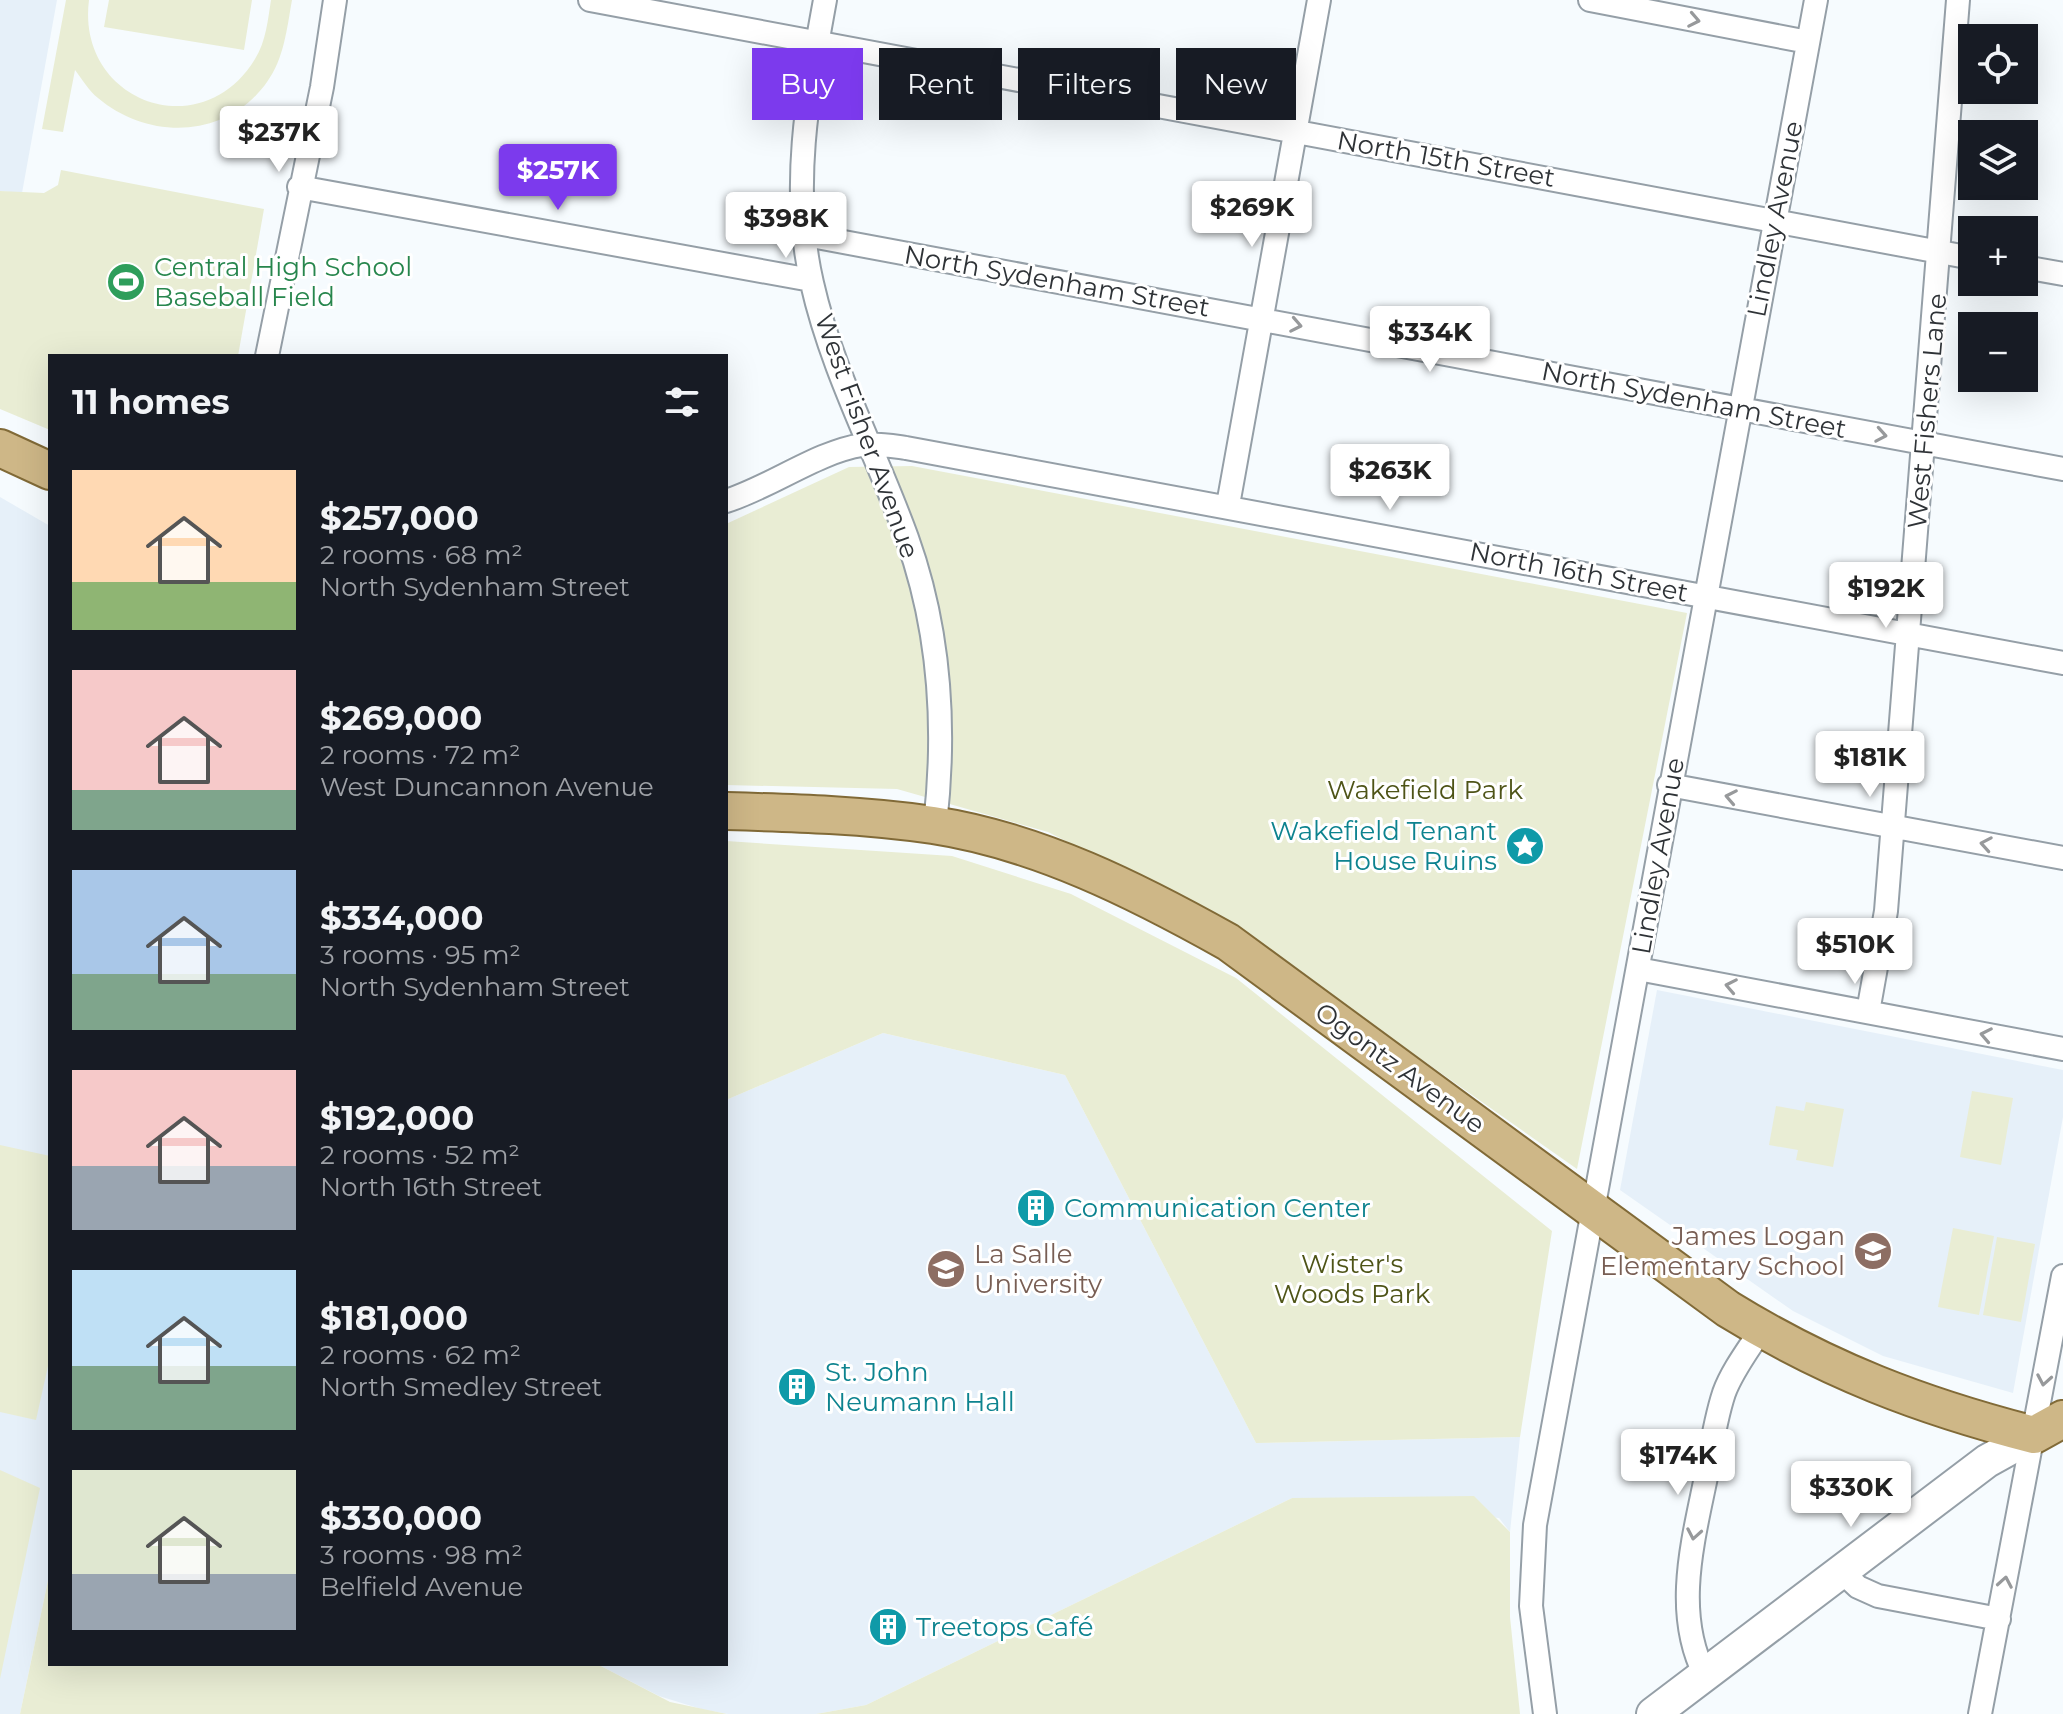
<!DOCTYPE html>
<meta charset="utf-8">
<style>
body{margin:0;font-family:Montserrat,sans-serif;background:#20242c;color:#f1f3f6;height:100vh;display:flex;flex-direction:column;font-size:30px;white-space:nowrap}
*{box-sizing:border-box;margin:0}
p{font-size:26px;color:#9ea1a6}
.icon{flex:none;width:44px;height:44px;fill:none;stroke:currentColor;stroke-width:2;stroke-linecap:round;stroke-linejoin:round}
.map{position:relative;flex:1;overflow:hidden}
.details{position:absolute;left:48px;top:354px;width:680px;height:1312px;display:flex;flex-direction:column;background:#171b24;border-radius:0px;box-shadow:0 8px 32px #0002}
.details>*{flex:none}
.top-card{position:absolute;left:752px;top:48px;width:760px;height:72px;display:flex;gap:16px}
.tools{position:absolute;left:1958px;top:24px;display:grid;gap:16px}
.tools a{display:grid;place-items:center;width:80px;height:80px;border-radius:0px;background:#171b24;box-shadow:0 8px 32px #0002;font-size:40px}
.price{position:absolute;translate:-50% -68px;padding:0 18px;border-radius:8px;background:#fff;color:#222;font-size:26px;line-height:52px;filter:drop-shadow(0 2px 4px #0008)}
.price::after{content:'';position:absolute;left:50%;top:48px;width:24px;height:18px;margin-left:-12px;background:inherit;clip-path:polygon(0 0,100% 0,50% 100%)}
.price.active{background:#7c3aed;color:#fff}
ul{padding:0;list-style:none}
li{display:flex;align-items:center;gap:24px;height:200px;padding:0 24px}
li span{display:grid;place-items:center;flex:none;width:224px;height:160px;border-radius:0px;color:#555}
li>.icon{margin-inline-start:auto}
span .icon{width:96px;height:96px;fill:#fffc;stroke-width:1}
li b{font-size:34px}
h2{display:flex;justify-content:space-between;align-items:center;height:96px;padding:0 24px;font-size:34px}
.tag{padding:0 28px;border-radius:0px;background:#171b24;box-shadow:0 8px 32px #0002;font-size:28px;line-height:72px}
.tag.active{background:#7c3aed;color:#fff}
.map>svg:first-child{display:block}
</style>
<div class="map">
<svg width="2063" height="1714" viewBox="0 0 2063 1714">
<rect width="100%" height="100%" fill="#f6fbfe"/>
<path fill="#e6f0f9" d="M0 0H57L22 193 0 191Z
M0 497 50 526V1571L20 1714H0Z
M1657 990 2063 1070V1117L2013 1393 1883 1356 1793 1311 1620 1190Z
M883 1033 1065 1075 1256 1443 1520 1437 1510 1532 1499 1518 1292 1498 866 1705 816 1714H728L701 1709 659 1696 597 1664H726V1100Z"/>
<path fill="#e9edd4" d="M66 0H89C76 101 201 148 255 59 266 42 268 19 271 0H292C287 28 284 59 267 82 227 139 149 141 98 98 89 91 82 79 75 70L63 132 42 129Z
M109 0H252L244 50 104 27Z
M61 170 264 209 238 356H50V430L0 409V191L44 193 58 185Z
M912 466 1687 613 1577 1169 1225 921 1048 832 897 789 726 785V524L849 467Z
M726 841 952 856 1071 894 1236 978 1552 1231 1520 1437 1256 1443 1065 1075 883 1033 726 1100Z
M1972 1091 2013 1098 2001 1165 1960 1157Z
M1806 1102 1844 1109 1833 1167 1796 1160 1798 1150 1769 1145 1776 1106 1804 1111Z
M0 1145 50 1156V1357L36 1420 0 1412Z
M1953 1228 1994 1236 1979 1315 1938 1307Z
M1997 1237 2035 1244 2021 1322 1983 1315Z
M0 1470 40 1488 0 1679Z
M1474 1496 1510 1532V1617L1520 1714H816L866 1705 1292 1498Z
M50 1571V1664H597L670 1702 727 1714H20Z"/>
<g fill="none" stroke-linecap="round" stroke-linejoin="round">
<defs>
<path id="street" d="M590 0 1972 258
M825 0C808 93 790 189 812 283 832 372 876 452 907 538 940 630 946 729 935 825
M1590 0 1808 42
M299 187 811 280
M806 235 2063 469
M2024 267 2063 274
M267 356 322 87 335 0
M726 501C771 487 817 452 862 445 876 443 892 446 906 448L2063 663
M1228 505 1319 0
M1669 785 2063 858
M1638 969 2063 1049
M1868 1012 1886 911 1958 0
M1841 1571 1858 1587 1878 1596 1999 1619
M1705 1675C1673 1613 1693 1541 1706 1477 1711 1449 1715 1420 1724 1393 1732 1371 1748 1350 1761 1330
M1545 1714 1531 1606 1535 1525 1816 0
M1980 1714 2063 1276"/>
<path id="secondary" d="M1653 1714 1987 1461 2034 1435"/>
<path id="primary" d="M0 448 50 471
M726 811C795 813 865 815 933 825 1038 841 1137 891 1228 942L1728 1309C1827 1370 1921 1406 2034 1435L2063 1419"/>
</defs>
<use href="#street" stroke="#959fa7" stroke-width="26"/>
<use href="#secondary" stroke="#959fa7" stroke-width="36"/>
<use href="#primary" stroke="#816a37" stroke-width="40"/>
<use href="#street" stroke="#fff" stroke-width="22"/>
<use href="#secondary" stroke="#fff" stroke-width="32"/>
<use href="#primary" stroke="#ceb787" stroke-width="36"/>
</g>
<defs><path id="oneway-chevron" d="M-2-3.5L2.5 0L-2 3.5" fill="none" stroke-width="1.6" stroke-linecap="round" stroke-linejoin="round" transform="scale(2)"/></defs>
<g stroke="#97999b">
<use href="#oneway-chevron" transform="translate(1694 20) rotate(11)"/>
<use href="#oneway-chevron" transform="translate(1296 325) rotate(11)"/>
<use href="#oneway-chevron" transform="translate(1881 435) rotate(10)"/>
<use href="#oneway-chevron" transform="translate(1731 797) rotate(-169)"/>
<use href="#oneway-chevron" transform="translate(1986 844) rotate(-170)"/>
<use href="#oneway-chevron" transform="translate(1731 986) rotate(-169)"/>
<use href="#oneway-chevron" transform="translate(1986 1035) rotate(-169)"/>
<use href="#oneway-chevron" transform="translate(2044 1380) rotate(100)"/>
<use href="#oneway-chevron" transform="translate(1694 1534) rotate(100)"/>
<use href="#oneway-chevron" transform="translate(2005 1582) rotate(-80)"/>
</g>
<defs>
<symbol id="stadium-disc" viewBox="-11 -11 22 22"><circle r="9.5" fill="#2e9e5b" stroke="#fff"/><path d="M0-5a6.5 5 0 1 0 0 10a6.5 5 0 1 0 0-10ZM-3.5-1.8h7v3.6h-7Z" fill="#fff"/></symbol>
<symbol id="sight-disc" viewBox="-11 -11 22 22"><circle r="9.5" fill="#0f9aa8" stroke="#fff"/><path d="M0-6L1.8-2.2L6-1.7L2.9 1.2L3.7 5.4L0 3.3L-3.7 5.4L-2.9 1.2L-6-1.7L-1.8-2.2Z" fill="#fff"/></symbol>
<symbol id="building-disc" viewBox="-11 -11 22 22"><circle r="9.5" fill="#0f9aa8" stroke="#fff"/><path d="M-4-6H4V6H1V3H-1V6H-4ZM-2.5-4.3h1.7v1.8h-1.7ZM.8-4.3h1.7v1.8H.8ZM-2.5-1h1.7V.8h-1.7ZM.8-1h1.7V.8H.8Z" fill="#fff"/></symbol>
<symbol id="school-disc" viewBox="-11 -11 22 22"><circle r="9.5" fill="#8d6e63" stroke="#fff"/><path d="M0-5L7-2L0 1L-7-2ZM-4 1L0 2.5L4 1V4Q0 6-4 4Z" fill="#fff"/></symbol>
<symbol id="university-disc" viewBox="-11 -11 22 22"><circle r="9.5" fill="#8d6e63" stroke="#fff"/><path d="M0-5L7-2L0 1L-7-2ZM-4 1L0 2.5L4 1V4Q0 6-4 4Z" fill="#fff"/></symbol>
</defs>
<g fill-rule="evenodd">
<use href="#stadium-disc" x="104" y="260" width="44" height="44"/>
<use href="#sight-disc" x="1503" y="824" width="44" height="44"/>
<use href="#building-disc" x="1014" y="1186" width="44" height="44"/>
<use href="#school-disc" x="1851" y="1229" width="44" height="44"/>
<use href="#university-disc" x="924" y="1247" width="44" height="44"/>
<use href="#building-disc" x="775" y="1365" width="44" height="44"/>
<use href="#building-disc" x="866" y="1605" width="44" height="44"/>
</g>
<g text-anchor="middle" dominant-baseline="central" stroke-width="6" stroke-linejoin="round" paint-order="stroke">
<g font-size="26" fill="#2f3337" stroke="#fff">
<text transform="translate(1446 159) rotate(10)">North 15th Street</text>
<text transform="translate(1775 219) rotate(-79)">Lindley Avenue</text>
<text transform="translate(1057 281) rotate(10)">North Sydenham Street</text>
<text transform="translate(1694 400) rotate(11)">North Sydenham Street</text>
<text transform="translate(1927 411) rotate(-85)">West Fishers Lane</text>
<text transform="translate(867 436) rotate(70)">West Fisher Avenue</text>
<text transform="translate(1579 572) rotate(11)">North 16th Street</text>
<text transform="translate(1658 856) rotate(-80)">Lindley Avenue</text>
<text transform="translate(1400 1068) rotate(36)">Ogontz Avenue</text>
</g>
<g font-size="26" fill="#27864d" stroke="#fff" text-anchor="start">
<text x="154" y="267">Central High School<tspan x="154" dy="30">Baseball Field</tspan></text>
</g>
<g font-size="26" fill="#4e5417" stroke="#fff">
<text x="1425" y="790">Wakefield Park</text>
<text x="1352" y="1264">Wister's<tspan x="1352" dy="30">Woods Park</tspan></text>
</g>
<g font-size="26" fill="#0d838f" stroke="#fff" text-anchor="start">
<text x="1497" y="831" text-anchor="end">Wakefield Tenant<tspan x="1497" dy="30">House Ruins</tspan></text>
<text x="1064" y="1208">Communication Center</text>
<text x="825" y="1372">St. John<tspan x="825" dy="30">Neumann Hall</tspan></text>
<text x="916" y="1627">Treetops Café</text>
</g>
<g font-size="26" fill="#785e54" stroke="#fff" text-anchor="end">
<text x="1845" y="1236">James Logan<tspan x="1845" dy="30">Elementary School</tspan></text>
<text x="974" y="1254" text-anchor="start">La Salle<tspan x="974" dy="30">University</tspan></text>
</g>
</g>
</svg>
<div class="tools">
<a><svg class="icon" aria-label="locate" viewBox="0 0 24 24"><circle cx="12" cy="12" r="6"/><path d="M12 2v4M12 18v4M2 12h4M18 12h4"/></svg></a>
<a><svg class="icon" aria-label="layers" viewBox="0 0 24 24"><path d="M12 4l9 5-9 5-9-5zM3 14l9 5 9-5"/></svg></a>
<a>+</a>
<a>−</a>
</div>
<b class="price" style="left:279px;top:174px">$237K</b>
<b class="price active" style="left:558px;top:212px">$257K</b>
<b class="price" style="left:1252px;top:249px">$269K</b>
<b class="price" style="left:786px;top:260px">$398K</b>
<b class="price" style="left:1430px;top:374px">$334K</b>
<b class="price" style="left:1390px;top:512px">$263K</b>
<b class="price" style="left:1886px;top:630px">$192K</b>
<b class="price" style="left:1870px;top:799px">$181K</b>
<b class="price" style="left:1855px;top:986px">$510K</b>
<b class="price" style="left:1678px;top:1497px">$174K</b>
<b class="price" style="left:1851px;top:1529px">$330K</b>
<div class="top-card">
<a class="tag active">Buy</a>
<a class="tag">Rent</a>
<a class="tag">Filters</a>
<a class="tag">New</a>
</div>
<section class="details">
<h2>11 homes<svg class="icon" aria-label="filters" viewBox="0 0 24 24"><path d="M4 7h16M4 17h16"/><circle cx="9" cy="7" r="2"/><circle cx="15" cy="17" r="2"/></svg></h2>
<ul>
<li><span style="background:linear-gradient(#ffd9b3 70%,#8fb573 0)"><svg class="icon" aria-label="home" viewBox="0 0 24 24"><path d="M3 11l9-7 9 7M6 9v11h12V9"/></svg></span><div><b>$257,000</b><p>2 rooms · 68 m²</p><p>North Sydenham Street</p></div></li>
<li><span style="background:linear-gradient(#f6c9c9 75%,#7fa58c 0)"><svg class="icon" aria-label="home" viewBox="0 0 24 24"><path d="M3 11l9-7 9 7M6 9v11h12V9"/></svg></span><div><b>$269,000</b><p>2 rooms · 72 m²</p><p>West Duncannon Avenue</p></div></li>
<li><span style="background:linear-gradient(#a9c7e8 65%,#7fa58c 0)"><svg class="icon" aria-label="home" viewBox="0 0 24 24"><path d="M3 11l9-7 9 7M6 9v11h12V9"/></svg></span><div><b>$334,000</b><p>3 rooms · 95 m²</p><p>North Sydenham Street</p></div></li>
<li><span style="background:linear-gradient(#f6c9c9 60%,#9aa5b1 0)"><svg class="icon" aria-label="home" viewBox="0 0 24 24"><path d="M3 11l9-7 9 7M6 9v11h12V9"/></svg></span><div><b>$192,000</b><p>2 rooms · 52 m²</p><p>North 16th Street</p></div></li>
<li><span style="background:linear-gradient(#bfe0f5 60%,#7fa58c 0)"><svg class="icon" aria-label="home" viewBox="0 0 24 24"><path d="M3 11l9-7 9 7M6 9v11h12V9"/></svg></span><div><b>$181,000</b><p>2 rooms · 62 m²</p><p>North Smedley Street</p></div></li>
<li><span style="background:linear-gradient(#dfe7d0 65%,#9aa5b1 0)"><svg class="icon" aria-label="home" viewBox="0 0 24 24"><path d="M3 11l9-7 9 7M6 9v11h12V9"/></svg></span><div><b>$330,000</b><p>3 rooms · 98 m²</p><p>Belfield Avenue</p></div></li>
</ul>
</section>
</div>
